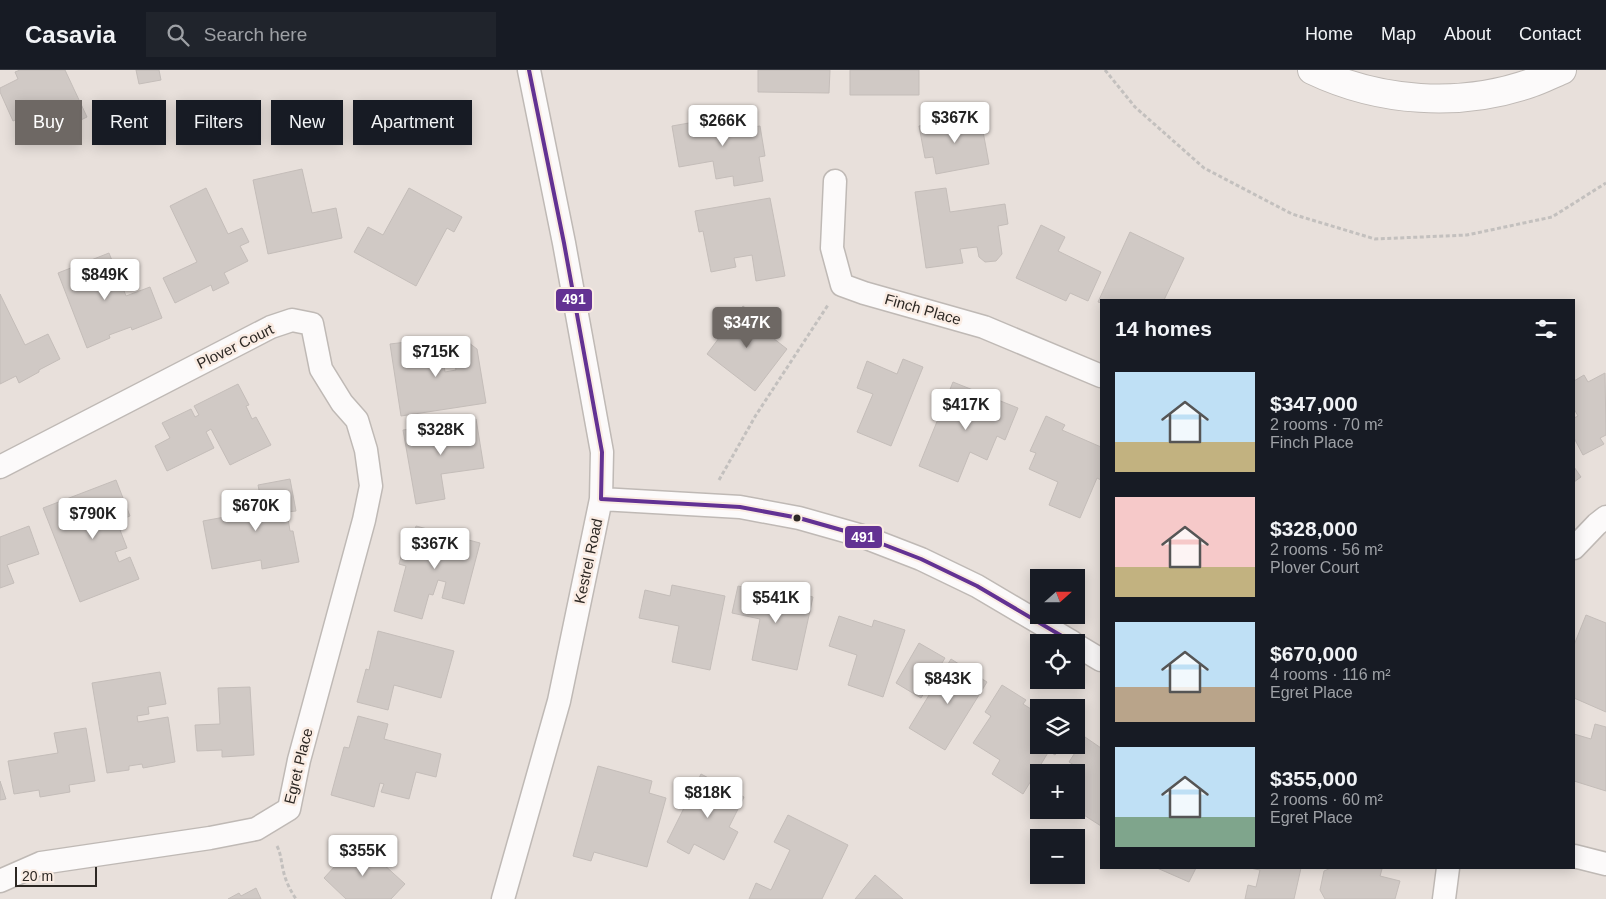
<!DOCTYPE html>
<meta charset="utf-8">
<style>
body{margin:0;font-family:Helvetica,sans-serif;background:#20242c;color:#f1f3f6;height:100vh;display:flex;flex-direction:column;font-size:19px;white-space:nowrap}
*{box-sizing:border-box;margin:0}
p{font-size:16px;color:#9ea1a6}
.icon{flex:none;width:28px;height:28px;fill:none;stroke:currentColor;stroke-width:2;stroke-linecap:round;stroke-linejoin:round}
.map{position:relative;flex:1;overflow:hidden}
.sheet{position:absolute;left:1100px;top:229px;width:475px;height:570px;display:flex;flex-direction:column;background:#171b24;border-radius:0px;box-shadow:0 2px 12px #0003}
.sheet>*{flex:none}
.hud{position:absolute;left:15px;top:30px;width:475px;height:45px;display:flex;gap:10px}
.needle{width:32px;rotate:69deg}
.fabs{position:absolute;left:1030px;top:499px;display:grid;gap:10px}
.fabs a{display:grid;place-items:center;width:55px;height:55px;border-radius:0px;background:#171b24;box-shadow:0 2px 12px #0003;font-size:25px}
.scale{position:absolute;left:15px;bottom:12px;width:82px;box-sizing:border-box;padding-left:5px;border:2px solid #2d2824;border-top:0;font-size:14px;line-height:18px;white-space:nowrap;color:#2d2824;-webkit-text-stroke:4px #faece3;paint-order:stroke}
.price{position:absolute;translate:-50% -42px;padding:0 11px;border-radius:5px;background:#fff;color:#222;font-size:16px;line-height:32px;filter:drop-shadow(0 1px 2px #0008)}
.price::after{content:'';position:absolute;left:50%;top:30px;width:15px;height:11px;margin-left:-8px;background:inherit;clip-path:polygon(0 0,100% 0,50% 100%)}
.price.current{background:#6e6864;color:#fff}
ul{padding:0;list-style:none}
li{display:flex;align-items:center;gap:15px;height:125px;padding:0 15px}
li span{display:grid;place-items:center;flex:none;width:140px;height:100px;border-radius:0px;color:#555}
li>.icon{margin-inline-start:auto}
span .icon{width:60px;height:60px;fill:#fffc;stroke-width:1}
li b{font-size:21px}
h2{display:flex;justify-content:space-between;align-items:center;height:60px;padding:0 15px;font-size:21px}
.tag{padding:0 18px;border-radius:0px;background:#171b24;box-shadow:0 2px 12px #0003;font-size:18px;line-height:45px}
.tag.current{background:#6e6864;color:#fff}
header{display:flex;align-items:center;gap:30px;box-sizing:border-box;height:70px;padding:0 25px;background:#171b24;border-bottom:1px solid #363941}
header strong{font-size:24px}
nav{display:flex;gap:28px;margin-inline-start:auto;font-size:18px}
.search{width:350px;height:45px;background:#20242c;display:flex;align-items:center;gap:12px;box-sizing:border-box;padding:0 18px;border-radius:0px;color:#9ea1a6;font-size:19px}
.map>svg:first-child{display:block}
</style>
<header>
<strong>Casavia</strong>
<div class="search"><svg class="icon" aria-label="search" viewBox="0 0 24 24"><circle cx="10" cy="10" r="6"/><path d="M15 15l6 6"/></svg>Search here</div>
<nav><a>Home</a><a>Map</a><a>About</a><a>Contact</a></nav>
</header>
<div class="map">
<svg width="1606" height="829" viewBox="0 0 1606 829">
<rect width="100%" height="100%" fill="#e8e0db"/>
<path fill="#d0c9c5" stroke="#c4bdb9" d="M20 0H65L87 47 52 64 40 39 13 51 0 22V18L18 9 15 2Z
M136 0H159L161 10 139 14Z
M758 0H830L829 23 758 22Z
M850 0H919V25H850Z
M751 42 754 57 760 56 765 86 759 87 763 111 734 116 733 106 716 109 713 91 679 97 672 56Z
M980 45 989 94 936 104 933 87 925 88 919 56Z
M302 99 312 143 336 138 342 168 268 184 253 110Z
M206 118 228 164 242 158 249 172 240 176 248 191 224 203 229 213 213 221 211 215 175 233 163 208 197 192 170 136Z
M409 118 462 147 454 162 447 158 416 216 354 182 368 157 383 165Z
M946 118 950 142 1005 134 1008 154 998 156 1002 184 996 191 985 192 979 187 977 177 960 179 963 193 926 198 915 122Z
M770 128 785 206 756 211 752 185 734 188 736 197 711 202 703 161 699 162 695 141Z
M1041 155 1065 167 1058 181 1101 202 1088 231 1070 223 1066 231 1016 208Z
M1130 162 1184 188 1164 230H1101V233L1098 232Z
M109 183 126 226 150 217 162 248 132 260 131 257 109 265 110 268 87 278 58 203Z
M0 224 25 275 48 264 60 289 39 300V302L19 313 16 306 0 314Z
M743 236 767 255 764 261 787 279 755 321 707 284Z
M423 270 425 280 441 277 445 302 456 300 453 283 459 275 469 273 477 279 486 333 401 346 390 274Z
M903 289 923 297 891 376 857 362 873 324 857 318 867 291 897 304Z
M1605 303 1606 365 1600 368 1604 374 1583 385 1574 368V348L1578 346 1574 339V311L1584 305 1588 312Z
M953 312 1018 338 1005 370 997 366 987 390 970 382 958 412 919 396Z
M238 314 249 335 246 336 252 349 256 347 271 375 230 395 211 359 206 362 214 378 167 401 155 376 170 368 162 353 191 339 195 347 199 345 194 336Z
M1046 346 1065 355 1062 360 1101 377V410L1097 408 1080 448 1049 435 1058 412 1029 399 1036 383 1030 381Z
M476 349 484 398 441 404 445 429 416 434 403 360Z
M1574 397 1581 407 1574 412Z
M290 409 296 441 287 442 290 461H293L299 492 262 499 261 490 212 499 203 451 263 440 258 415Z
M116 410 130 446 120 450 124 459 120 460 127 478 115 482 119 492 130 487 139 509 80 532 43 438Z
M29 456 39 484 7 495 14 513 0 518V467Z
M416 456 480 473 464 534 442 528 446 512 438 510 433 525 429 524 422 549 394 541 406 496 399 494 405 472 411 474Z
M672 515 725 526 710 600 672 592 679 556 639 548 645 520 670 526Z
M738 516 782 526 783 520 813 527 797 600 752 590 760 549 732 543Z
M1586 545 1606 553V642L1574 628V575Z
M839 546 872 557 874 550 905 560 883 627 848 615 857 585 829 576Z
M378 561 454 581 441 628 394 615 388 640 357 632 366 599 369 600Z
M919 573 945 588 921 628 896 613Z
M951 589 987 612 945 680 909 658Z
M160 602 166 634 148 637 149 644 137 646 138 652 168 647 175 692 143 698 142 694 129 696V700L107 703 92 613Z
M1002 615 1026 630 1023 634 1039 644V675H1062L1055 685 1049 681 1023 724 992 704 1000 690 973 673 991 646 985 642Z
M250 617 254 685 222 687V680L197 681 195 655 220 654 218 618Z
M358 646 388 654 384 669 441 684 436 707 416 702 409 729 381 722 384 714 380 713 374 737 331 725 344 677 349 678Z
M1595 654 1606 657V721L1574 711V664L1591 669Z
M86 658 95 711 69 715 70 722 40 727 39 720 14 724 8 691 58 683 54 663Z
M1085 667 1101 678V756L1076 740V714L1084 701 1069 692Z
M598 696 652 711 649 723 666 728 647 797 594 782 591 791 573 786Z
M701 704 744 727 729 757 738 762 724 790 694 774 689 784 667 772Z
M0 711 6 729 0 730Z
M788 745 848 775 822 829H749L756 813 771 820 790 780 774 772Z
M358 771 405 814 391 829H346L324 808Z
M1157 798H1196L1189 812Z
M1250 798H1301L1294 829H1245L1248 815 1256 817 1260 800Z
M1331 798H1377L1382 799 1380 806 1400 811 1395 829H1325L1320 820 1324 801Z
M875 805 903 829H855Z
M256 818 261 829H228L239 823 241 826Z"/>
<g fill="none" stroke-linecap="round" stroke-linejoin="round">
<defs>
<path id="minor" d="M835 111 832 178 842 215 864 223 984 257 1101 306
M0 397 271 257 292 250 312 254 321 299 342 333 357 350 366 380 371 416 364 450 299 690 289 739 256 759 210 768 41 793 0 811
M601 429 740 437 799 448 859 465 921 489 977 516 1072 572
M1574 478 1597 454 1606 447
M1076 575 1101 590
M1574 786 1606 794
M503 829 559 631 601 429 602 382 564 173 529 0
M1444 829 1448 798"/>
<path id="motorway" d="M1312 0C1379 32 1460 38 1531 13 1541 10 1552 4 1562 0"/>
</defs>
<use href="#minor" stroke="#bfb9b5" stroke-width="25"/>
<use href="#motorway" stroke="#bfb9b5" stroke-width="30"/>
<path stroke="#c3c0be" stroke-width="3" stroke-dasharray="4 2.5" stroke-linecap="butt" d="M1105 0 1135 37 1204 98 1292 144 1375 169 1467 165 1552 147 1606 113
M719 410 756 345 828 235
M277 776C281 784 281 791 283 799 285 810 290 820 296 829"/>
<use href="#minor" stroke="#fcfafa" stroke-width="22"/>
<use href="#motorway" stroke="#fcfafa" stroke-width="28"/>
<defs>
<path id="bus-1" d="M529 0 564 173 602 382 601 429 740 437 799 448 859 465 921 489 977 516 1072 572"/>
</defs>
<use href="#bus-1" stroke="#faece3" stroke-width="8"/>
<use href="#bus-1" stroke="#633293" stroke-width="4"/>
</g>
<circle fill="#2d2824" stroke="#faece3" stroke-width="2" cx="797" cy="448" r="4.5"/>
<g text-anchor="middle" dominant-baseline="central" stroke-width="5" stroke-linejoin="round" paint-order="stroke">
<g font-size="15" fill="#2d2824" stroke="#faece3">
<text transform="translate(923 239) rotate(16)">Finch Place</text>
<text transform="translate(235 276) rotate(-26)">Plover Court</text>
<text transform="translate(588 491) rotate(-78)">Kestrel Road</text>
<text transform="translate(298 696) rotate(-76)">Egret Place</text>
</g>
</g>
<g stroke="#faece3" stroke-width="2">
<rect x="555" y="218" width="38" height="24" rx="5" fill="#633293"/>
<rect x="844" y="455" width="39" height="24" rx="5" fill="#633293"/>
</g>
<g font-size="14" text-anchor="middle" font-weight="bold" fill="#fff">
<text x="574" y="234">491</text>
<text x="863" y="472">491</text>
</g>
</svg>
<div class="fabs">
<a><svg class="needle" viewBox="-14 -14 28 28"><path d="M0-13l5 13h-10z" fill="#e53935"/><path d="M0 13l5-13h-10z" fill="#9ea1a6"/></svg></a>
<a><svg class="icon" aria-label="locate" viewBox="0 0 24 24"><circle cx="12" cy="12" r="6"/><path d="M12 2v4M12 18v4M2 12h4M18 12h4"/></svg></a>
<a><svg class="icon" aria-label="layers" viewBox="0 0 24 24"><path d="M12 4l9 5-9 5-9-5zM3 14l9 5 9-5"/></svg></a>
<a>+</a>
<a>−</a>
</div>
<div class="scale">20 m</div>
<b class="price" style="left:955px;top:74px">$367K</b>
<b class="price" style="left:723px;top:77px">$266K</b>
<b class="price" style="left:105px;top:231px">$849K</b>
<b class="price current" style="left:747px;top:279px">$347K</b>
<b class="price" style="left:436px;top:308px">$715K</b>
<b class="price" style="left:966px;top:361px">$417K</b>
<b class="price" style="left:441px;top:386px">$328K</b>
<b class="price" style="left:256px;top:462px">$670K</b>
<b class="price" style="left:93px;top:470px">$790K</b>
<b class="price" style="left:435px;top:500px">$367K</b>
<b class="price" style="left:776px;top:554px">$541K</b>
<b class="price" style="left:948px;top:635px">$843K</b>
<b class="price" style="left:708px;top:749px">$818K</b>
<b class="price" style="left:363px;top:807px">$355K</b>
<div class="hud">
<a class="tag current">Buy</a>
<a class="tag">Rent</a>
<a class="tag">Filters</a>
<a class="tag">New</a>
<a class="tag">Apartment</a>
</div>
<section class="sheet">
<h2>14 homes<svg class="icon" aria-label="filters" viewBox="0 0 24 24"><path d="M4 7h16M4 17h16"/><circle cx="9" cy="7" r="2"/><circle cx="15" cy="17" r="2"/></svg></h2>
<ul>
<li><span style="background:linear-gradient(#bfe0f5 70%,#c2b280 0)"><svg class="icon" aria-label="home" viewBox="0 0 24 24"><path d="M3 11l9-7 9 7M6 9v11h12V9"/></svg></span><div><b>$347,000</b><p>2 rooms · 70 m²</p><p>Finch Place</p></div></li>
<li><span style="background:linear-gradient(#f6c9c9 70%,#c2b280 0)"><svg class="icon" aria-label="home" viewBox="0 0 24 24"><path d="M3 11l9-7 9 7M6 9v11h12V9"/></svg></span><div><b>$328,000</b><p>2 rooms · 56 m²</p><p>Plover Court</p></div></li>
<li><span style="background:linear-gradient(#bfe0f5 65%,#b9a48a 0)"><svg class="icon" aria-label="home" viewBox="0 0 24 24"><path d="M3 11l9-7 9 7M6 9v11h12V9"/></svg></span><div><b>$670,000</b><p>4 rooms · 116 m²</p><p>Egret Place</p></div></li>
<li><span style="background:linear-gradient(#bfe0f5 70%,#7fa58c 0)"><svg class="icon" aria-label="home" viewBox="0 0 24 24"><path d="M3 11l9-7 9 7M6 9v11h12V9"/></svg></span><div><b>$355,000</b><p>2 rooms · 60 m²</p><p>Egret Place</p></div></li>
</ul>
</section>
</div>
